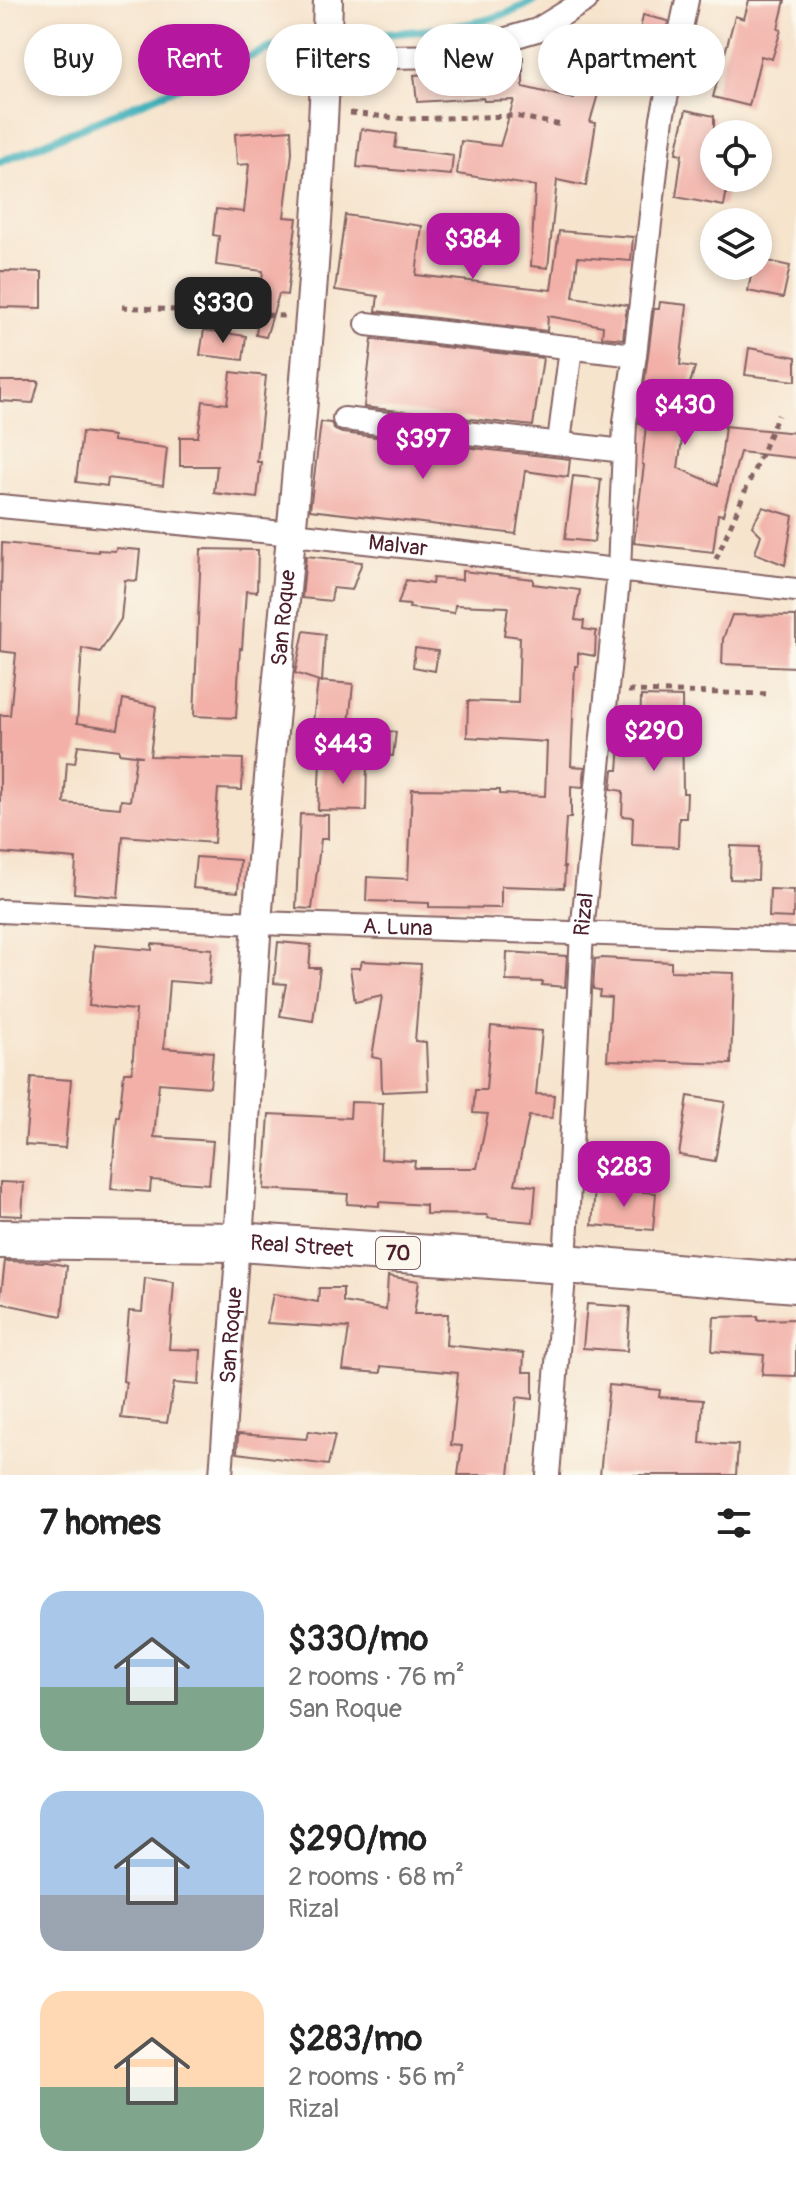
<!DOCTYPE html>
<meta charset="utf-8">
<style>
body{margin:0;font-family:Pangolin,sans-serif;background:#f6f6f6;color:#222;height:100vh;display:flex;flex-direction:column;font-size:30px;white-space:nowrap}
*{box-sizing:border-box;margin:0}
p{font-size:26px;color:#767676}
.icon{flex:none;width:44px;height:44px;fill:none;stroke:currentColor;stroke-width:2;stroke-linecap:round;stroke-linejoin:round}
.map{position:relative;height:1475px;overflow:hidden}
.drawer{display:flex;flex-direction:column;background:#fff;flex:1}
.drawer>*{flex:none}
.banner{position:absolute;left:24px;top:24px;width:748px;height:72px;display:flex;gap:16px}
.fabs{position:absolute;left:700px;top:120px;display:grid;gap:16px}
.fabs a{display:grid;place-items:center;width:72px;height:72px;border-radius:50%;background:#fff;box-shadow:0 4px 12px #0003;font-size:40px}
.price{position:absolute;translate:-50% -68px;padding:0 18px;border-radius:16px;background:#b5179e;color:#fff;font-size:26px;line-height:52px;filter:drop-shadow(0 2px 4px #0008)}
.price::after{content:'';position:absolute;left:50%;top:48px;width:24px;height:18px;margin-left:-12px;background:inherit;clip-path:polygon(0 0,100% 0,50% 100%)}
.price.selected{background:#222;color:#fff}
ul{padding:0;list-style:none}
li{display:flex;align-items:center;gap:24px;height:200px;padding:0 40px}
li span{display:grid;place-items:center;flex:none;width:224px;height:160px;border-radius:24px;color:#555}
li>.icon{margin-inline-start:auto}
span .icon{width:96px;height:96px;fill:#fffc;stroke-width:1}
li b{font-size:34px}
h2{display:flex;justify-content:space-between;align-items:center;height:96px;padding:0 40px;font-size:34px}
.chip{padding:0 28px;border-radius:36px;background:#fff;box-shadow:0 4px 12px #0003;font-size:28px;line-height:72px}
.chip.selected{background:#b5179e;color:#fff}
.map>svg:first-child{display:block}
</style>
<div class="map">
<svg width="796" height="1475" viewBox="0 0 796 1475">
<rect width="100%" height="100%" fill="#fbf7ec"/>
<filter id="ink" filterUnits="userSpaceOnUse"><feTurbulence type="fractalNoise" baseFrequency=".0125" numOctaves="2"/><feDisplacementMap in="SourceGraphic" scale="16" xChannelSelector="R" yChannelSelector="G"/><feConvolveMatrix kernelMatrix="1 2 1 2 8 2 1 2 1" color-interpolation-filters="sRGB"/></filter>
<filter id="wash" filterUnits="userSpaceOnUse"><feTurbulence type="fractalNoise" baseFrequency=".006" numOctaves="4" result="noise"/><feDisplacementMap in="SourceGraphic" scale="32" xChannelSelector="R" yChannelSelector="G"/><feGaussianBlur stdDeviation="1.8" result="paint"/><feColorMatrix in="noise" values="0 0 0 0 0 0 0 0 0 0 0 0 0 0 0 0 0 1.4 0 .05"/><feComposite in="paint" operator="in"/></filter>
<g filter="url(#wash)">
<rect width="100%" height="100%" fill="#f6e4cd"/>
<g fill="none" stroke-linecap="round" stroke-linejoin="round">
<path stroke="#41b1bb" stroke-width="8" d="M356 37C414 30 483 31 535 0
M0 162 297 37"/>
</g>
<g id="blocks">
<path fill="#f2b0a8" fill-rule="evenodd" d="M749 0H785L778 29 781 30 772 59 761 56 749 106 713 97 735 16 744 19Z
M643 15 668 21 664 42 639 35Z
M589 50 640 61 634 88 602 80 590 122 596 123 586 186 557 180 548 268 531 266 535 186 457 174 461 141 500 146 514 100 484 101 483 98 417 102 414 75 483 69V60L523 57V87L574 99Z
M686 110 714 116V178H729L724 206 676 197 682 154 676 153Z
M361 129 397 134 395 148 453 155 451 175 357 167Z
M291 130 292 153 284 217 297 218 287 295 279 294 266 337 256 335 263 271 216 265 219 236 213 235 216 209 244 212 249 164 237 165 235 134Z
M345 215 422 226 416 275 551 290 559 231 633 237 631 261 578 257 573 297 627 305 623 339 602 337 603 326 548 316 547 331 376 311 378 296 335 290Z
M758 259 790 266 783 298 748 291 753 266H758Z
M0 271 42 272V308L0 307Z
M660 302 687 305 680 365 695 367 688 390H699L693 426 684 425 678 468 718 485 725 426 796 433V458L740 452 723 515 718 514 713 552 634 543 644 465 642 464 646 425 639 423 654 309H659Z
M204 330 246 336 243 360 200 355Z
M372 339 543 358 533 426 364 407Z
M749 348 796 357V381L745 375Z
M231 372 266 376 257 462H261L257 498 214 493 217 466H180V437H198L203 401 227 404Z
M0 381H39L33 403 0 401Z
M321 422 331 423 335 430 342 433 570 459 568 477 525 471 516 534 310 510Z
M82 432 113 436V441L167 448 163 485 108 478 107 486 76 482Z
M573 476 601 479 594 542 565 539Z
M763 507 793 516 785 565 755 553 761 535 752 526Z
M2 543 98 552V550L115 551 116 548 140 550 137 581 125 580 121 619 100 652 82 648 77 723 118 729 123 699 156 706 150 756 243 759 242 790 218 789 214 843 123 836 118 897 74 893 76 859 0 853V715H10L16 653 0 651ZM78 745 119 750V753L143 756H136L130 801 121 800 120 808 64 803 67 762 75 763Z
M201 549 258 550 257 592 246 591 242 649 240 648 236 718 194 716Z
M306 556 362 562 352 590 333 588 331 601 302 598Z
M462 571 533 579V584L580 590 575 620 584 621 583 629 596 631 595 656 578 653V666H575L571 766 585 767 583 787 571 786V818H566L563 867H565L564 888 501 886V908L429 907V903L366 901 367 877 408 879 412 789 500 790V794L545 796 547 742 467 737 468 701 518 703 520 637 504 635 508 607 455 605 454 613 409 608 410 605 398 604 406 580 432 584 433 578 462 580Z
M732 615 796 616V667L722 664 723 639Z
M304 631 325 634 322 682 295 673Z
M415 648 438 651 435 671 413 667Z
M318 681 353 684 349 724 313 722Z
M641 696 682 697 683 793H687L686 818H679L678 847 632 845 633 817 622 816 623 791 611 789 613 770H618L621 732H640Z
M368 729 396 732 393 756 367 754Z
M320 760 367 761 366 811 318 810Z
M300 814 328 815V839H321L312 909 296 908Z
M731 846 759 847 758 880 730 879Z
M196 857 240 860 238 892 193 888Z
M770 889 794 890 793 918 769 917Z
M278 942 311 945 309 968H320L313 1021 280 1016 286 984 274 983Z
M152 944 212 949 209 984 169 981 164 1048 213 1052 210 1087 159 1083 154 1137 213 1141 209 1184 151 1180 150 1192 111 1189 117 1116 119 1117 124 1072H132L136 1010 89 1006 94 945 152 950Z
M507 952 567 956 565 987 542 985 543 982 506 981Z
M602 958 671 962V971L734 973 731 1064 607 1060 611 997 599 996 600 990 593 989 595 959Z
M362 961 421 964 415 1041 426 1042 428 1090 382 1092 381 1059 372 1057 382 996 355 1002 350 968H360Z
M491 1026 542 1031 536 1094 554 1095 552 1118 529 1116 515 1184 536 1186 533 1222 487 1218 488 1215 426 1214V1205L379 1202V1206L347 1204 348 1194 264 1189 269 1114 350 1118 351 1102 383 1103 381 1159 415 1161 414 1168H477L488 1114 473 1113 475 1090H486Z
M31 1077 71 1080 65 1148 25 1145Z
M688 1096 725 1102 715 1161 679 1155Z
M0 1182 24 1183 22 1216 0 1215Z
M595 1188 656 1193 653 1230 592 1225Z
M5 1261 47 1262 67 1266 62 1316 0 1303Z
M388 1276 419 1281 414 1314H448L446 1345 524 1353 523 1372H533V1399L517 1397 509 1475H458L462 1446 451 1445 458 1373 381 1366V1373L343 1370 349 1328 267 1323 273 1294 318 1302 319 1288H343V1302L386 1310Z
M145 1278 174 1282 169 1349 201 1350 199 1385 174 1383 167 1423 121 1418 126 1382 123 1381 129 1311 142 1312Z
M587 1304 630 1307 627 1351 583 1348Z
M758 1316V1320L796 1319V1376L762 1375 764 1355 712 1351 714 1317Z
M609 1385 660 1390 659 1397 703 1400 700 1443 738 1445 736 1475H600Z
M309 1431 335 1435 328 1465 237 1453 238 1434 306 1439Z"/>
</g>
</g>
<g filter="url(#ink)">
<use href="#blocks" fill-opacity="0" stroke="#866464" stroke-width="2"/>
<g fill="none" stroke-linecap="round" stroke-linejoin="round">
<defs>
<g id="minor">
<path d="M326 58 448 56 537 30 586 0"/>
<path d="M367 324 635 355"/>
<path d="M344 419 624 451"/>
<path d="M559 442 571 348"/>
<path id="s1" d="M0 506 293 534 796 590"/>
<path id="s2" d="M0 911 257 923 796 940"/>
<path id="s3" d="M221 1475 238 1242"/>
<path id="s4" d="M548 1475 565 1264 582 932 619 571 625 422 635 355 662 118 687 0"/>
</g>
<g id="tertiary">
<path id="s5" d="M238 1242C245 1136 249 1029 257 923 280 616 319 309 328 0"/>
</g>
<g id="trunk">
<path id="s6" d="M0 1239 238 1242 565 1264 796 1283"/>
</g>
</defs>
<use href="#minor" stroke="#866464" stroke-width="26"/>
<use href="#tertiary" stroke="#866464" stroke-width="32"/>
<use href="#trunk" stroke="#866464" stroke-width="42"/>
<path stroke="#866464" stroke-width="5" stroke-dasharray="6 6" stroke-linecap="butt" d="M350 113 406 119 515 116 561 125
M122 307 284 316
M716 559 778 415
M628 691 772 694"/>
<use href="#minor" stroke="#fff" stroke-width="22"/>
<use href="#tertiary" stroke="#fff" stroke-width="28"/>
<use href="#trunk" stroke="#fff" stroke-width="38"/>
</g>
</g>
<g text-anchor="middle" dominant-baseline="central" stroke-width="8" stroke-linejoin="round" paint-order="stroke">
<rect fill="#fbf7ec" stroke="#7f6065" stroke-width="2" x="376" y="1237" width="44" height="32" rx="6"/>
<g font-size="20" font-weight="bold" fill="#4a1f2b">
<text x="398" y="1253">70</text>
</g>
<g font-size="22" fill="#4a1f2b" stroke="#fbf7ec">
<text stroke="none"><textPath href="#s1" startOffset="400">Malvar</textPath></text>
<text stroke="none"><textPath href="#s5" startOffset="626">San Roque</textPath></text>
<text stroke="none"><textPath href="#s4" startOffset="562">Rizal</textPath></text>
<text stroke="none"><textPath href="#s2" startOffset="398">A. Luna</textPath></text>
<text stroke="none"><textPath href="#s6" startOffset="302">Real Street</textPath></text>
<text stroke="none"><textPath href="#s3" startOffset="140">San Roque</textPath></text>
</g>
</g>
</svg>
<div class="fabs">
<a><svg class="icon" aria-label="locate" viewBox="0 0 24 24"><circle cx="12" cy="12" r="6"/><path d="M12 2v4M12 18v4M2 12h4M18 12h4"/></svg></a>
<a><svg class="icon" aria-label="layers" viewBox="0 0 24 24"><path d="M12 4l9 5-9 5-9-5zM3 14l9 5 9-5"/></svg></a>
</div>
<b class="price" style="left:473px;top:281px">$384</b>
<b class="price selected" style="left:223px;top:345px">$330</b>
<b class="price" style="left:685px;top:447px">$430</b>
<b class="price" style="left:423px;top:481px">$397</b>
<b class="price" style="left:654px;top:773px">$290</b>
<b class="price" style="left:343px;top:786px">$443</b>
<b class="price" style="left:624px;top:1209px">$283</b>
<div class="banner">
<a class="chip">Buy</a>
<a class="chip selected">Rent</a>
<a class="chip">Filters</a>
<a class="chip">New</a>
<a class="chip">Apartment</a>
</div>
</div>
<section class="drawer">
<h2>7 homes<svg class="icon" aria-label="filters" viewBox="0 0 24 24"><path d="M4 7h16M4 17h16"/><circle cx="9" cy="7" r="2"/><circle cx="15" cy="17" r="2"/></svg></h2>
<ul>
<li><span style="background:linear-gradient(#a9c7e8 60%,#7fa58c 0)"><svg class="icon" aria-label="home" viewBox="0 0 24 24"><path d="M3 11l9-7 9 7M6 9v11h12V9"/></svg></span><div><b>$330/mo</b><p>2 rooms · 76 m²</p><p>San Roque</p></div></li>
<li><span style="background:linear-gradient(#a9c7e8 65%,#9aa5b1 0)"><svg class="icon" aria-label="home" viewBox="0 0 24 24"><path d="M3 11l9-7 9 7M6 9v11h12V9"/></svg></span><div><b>$290/mo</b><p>2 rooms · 68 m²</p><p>Rizal</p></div></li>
<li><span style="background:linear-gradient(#ffd9b3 60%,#7fa58c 0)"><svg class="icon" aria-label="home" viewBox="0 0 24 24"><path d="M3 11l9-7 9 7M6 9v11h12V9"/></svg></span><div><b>$283/mo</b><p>2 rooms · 56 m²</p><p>Rizal</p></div></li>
</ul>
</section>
